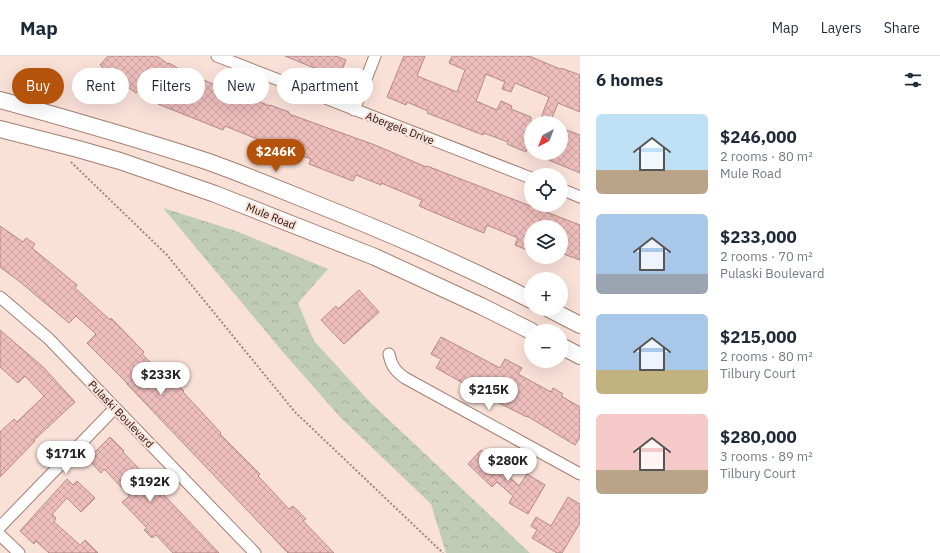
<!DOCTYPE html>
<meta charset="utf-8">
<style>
body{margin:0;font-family:"IBM Plex Sans",sans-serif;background:#f6f6f7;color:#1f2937;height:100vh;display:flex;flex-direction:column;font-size:15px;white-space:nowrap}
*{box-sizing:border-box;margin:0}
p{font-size:13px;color:#747a83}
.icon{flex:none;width:22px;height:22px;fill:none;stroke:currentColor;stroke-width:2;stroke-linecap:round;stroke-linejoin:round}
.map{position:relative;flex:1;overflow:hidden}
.details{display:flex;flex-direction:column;background:#fff;width:360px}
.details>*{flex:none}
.top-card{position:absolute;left:12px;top:12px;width:380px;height:36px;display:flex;gap:8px}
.needle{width:26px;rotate:222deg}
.tools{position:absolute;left:524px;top:60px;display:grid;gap:8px}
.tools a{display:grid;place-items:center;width:44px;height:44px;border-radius:50%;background:#fff;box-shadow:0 4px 16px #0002;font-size:20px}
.price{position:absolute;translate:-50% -34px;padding:0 9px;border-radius:14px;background:#fff;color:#222;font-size:13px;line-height:26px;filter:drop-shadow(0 1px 2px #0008)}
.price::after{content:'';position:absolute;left:50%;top:24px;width:12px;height:9px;margin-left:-6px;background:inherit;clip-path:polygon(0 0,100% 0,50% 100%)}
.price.active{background:#b45309;color:#fff}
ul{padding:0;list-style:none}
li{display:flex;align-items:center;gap:12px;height:100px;padding:0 16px}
li span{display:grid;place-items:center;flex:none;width:112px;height:80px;border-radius:6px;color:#555}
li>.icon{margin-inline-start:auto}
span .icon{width:48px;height:48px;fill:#fffc;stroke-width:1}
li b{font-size:17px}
h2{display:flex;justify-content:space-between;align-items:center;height:48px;padding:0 16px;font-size:17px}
.pill{padding:0 14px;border-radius:18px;background:#fff;box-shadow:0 4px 16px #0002;font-size:14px;line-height:36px}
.pill.active{background:#b45309;color:#fff}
header{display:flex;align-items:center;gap:24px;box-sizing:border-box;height:56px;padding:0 20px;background:#fff;border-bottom:1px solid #e0e1e3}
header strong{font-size:19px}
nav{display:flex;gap:22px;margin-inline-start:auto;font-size:14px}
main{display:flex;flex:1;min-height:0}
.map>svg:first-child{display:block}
</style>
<header>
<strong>Map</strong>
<nav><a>Map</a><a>Layers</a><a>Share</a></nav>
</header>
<main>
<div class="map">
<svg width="580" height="497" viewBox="0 0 580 497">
<defs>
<pattern id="forest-crowns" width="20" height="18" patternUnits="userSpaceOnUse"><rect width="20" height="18" fill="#c0ccb4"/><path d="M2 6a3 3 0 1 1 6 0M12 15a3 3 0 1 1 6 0" fill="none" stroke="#a5ae9a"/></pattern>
<pattern id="building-cross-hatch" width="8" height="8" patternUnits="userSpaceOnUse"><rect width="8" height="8" fill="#eebebc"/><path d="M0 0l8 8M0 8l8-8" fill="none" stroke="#cca2a0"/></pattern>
</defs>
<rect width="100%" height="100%" fill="#fae1d8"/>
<path fill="url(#forest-crowns)" d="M163 152 236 175 328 213 298 247 314 285 370 346 530 497H446L431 448 340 361 282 295Z"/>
<path fill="url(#building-cross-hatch)" stroke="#b28987" d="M108 0H157L168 8 169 7 184 16 218 30V29L270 50V49L289 56V58L375 89 426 111 427 110 580 169V204L561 197V171H531V194H527L515 189 518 182 487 169 484 177 464 169 419 150 422 144 381 127V129L356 119 353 125 309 108 311 103 294 97 296 93 278 86 275 94 256 86 257 83 225 70 223 74 158 48 161 42 141 30 136 37 111 19 100 9Z
M285 0H336L346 4 339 22Z
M404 0H425L417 20 457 36 465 14 449 7 452 0H529L560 13 561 12 580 19V56L558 47 550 67H539L549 41 515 27 511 36 502 33 505 26 486 18 476 45 497 54 501 45 512 50 511 53 531 61V83L526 96 507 88 508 86 484 77 483 79 440 62 427 57 428 55 407 46 406 49 387 41Z
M561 72 580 79V117L532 97H561Z
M0 170 23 186 26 182 35 188 32 192 77 229 75 232 110 264 111 262 144 296 142 298 168 324 171 322 184 335 183 336 221 377 220 378 260 418 258 420 289 453 293 450 306 463 303 465 334 497H288L126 327H127L87 287 96 278 76 260 69 267 19 225 0 211Z
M359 234 379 256 344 288 321 264 336 250 338 253Z
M0 274 43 311 75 346 34 384 35 385 0 421V376L14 363 17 366 44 340 25 320 18 327 0 311Z
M441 281 500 312 505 303 522 312 518 318 551 336 553 332 563 338 561 340 580 351V381L575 389 527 360V361L501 348 436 312 441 303 431 298Z
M110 381 124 395 123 396 219 497H173L156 479 152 482 144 474 147 472 122 446 130 440 104 413 101 417 88 403Z
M481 394 519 430 527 418 545 429 528 458 509 447 513 440 497 426 492 431 468 408Z
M67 423 73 429 77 425 95 442 81 456 67 442 52 458 56 462 54 466 80 489 85 484 98 497H49L36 485 34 488 20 475Z
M568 441 580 448V467L562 497H557L532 482 537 474 531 470 536 461 551 470Z"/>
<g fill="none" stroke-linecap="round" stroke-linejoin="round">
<defs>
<path id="minor" d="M217 0 531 122
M354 54 375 0
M561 133 580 141
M0 241 49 283 255 497
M389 298C391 309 395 315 405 322L580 418
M0 471 115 352
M0 479 19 497"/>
<path id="secondary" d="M0 44C69 63 138 83 206 105 243 118 279 133 316 148 389 177 461 208 531 244
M0 73 78 93 120 105 215 138 375 201 481 250 531 275
M549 253 580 269
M561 290 580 300"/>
</defs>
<use href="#minor" stroke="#a27e70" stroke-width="13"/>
<use href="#secondary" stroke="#a27e70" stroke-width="18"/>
<path stroke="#9b8880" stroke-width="2" stroke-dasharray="2 2" stroke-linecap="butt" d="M71 106 167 199 295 356 443 497"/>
<use href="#minor" stroke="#fff" stroke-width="11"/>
<use href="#secondary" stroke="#fff" stroke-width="16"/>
</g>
<g text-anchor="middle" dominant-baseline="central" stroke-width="4" stroke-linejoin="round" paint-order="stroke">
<g font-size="11" fill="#21140e" stroke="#fae1d8">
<text transform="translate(400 72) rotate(21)">Abergele Drive</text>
<text transform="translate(271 160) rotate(22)">Mule Road</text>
<text transform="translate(121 358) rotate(46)">Pulaski Boulevard</text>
</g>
</g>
</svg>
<div class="tools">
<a><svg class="needle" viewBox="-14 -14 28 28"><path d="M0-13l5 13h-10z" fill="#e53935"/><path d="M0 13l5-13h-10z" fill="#747a83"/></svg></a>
<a><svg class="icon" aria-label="locate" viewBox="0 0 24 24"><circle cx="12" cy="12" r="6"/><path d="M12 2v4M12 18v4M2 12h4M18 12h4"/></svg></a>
<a><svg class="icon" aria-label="layers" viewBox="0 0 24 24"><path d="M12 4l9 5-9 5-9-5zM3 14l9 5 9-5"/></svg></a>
<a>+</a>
<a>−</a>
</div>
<b class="price active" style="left:276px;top:117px">$246K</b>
<b class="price" style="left:161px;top:340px">$233K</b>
<b class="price" style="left:489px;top:355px">$215K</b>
<b class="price" style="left:66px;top:419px">$171K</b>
<b class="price" style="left:508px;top:426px">$280K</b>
<b class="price" style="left:150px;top:447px">$192K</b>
<div class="top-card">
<a class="pill active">Buy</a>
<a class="pill">Rent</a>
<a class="pill">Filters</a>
<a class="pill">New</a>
<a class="pill">Apartment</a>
</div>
</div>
<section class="details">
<h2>6 homes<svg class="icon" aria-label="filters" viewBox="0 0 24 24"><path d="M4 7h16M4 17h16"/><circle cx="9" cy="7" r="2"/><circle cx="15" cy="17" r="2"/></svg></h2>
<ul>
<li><span style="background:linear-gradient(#bfe0f5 70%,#b9a48a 0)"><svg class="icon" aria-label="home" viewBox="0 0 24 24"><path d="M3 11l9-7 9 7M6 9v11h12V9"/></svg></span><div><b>$246,000</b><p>2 rooms · 80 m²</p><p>Mule Road</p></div></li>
<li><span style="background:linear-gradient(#a9c7e8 75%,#9aa5b1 0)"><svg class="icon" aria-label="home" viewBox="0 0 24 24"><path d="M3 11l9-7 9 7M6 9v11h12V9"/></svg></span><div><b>$233,000</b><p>2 rooms · 70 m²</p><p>Pulaski Boulevard</p></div></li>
<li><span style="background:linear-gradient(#a9c7e8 70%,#c2b280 0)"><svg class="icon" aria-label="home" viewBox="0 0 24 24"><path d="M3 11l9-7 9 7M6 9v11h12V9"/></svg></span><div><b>$215,000</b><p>2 rooms · 80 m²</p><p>Tilbury Court</p></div></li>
<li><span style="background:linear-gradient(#f6c9c9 70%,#b9a48a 0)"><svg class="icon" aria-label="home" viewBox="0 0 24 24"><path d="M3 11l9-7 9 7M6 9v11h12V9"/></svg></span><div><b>$280,000</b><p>3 rooms · 89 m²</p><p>Tilbury Court</p></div></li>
</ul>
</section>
</main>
